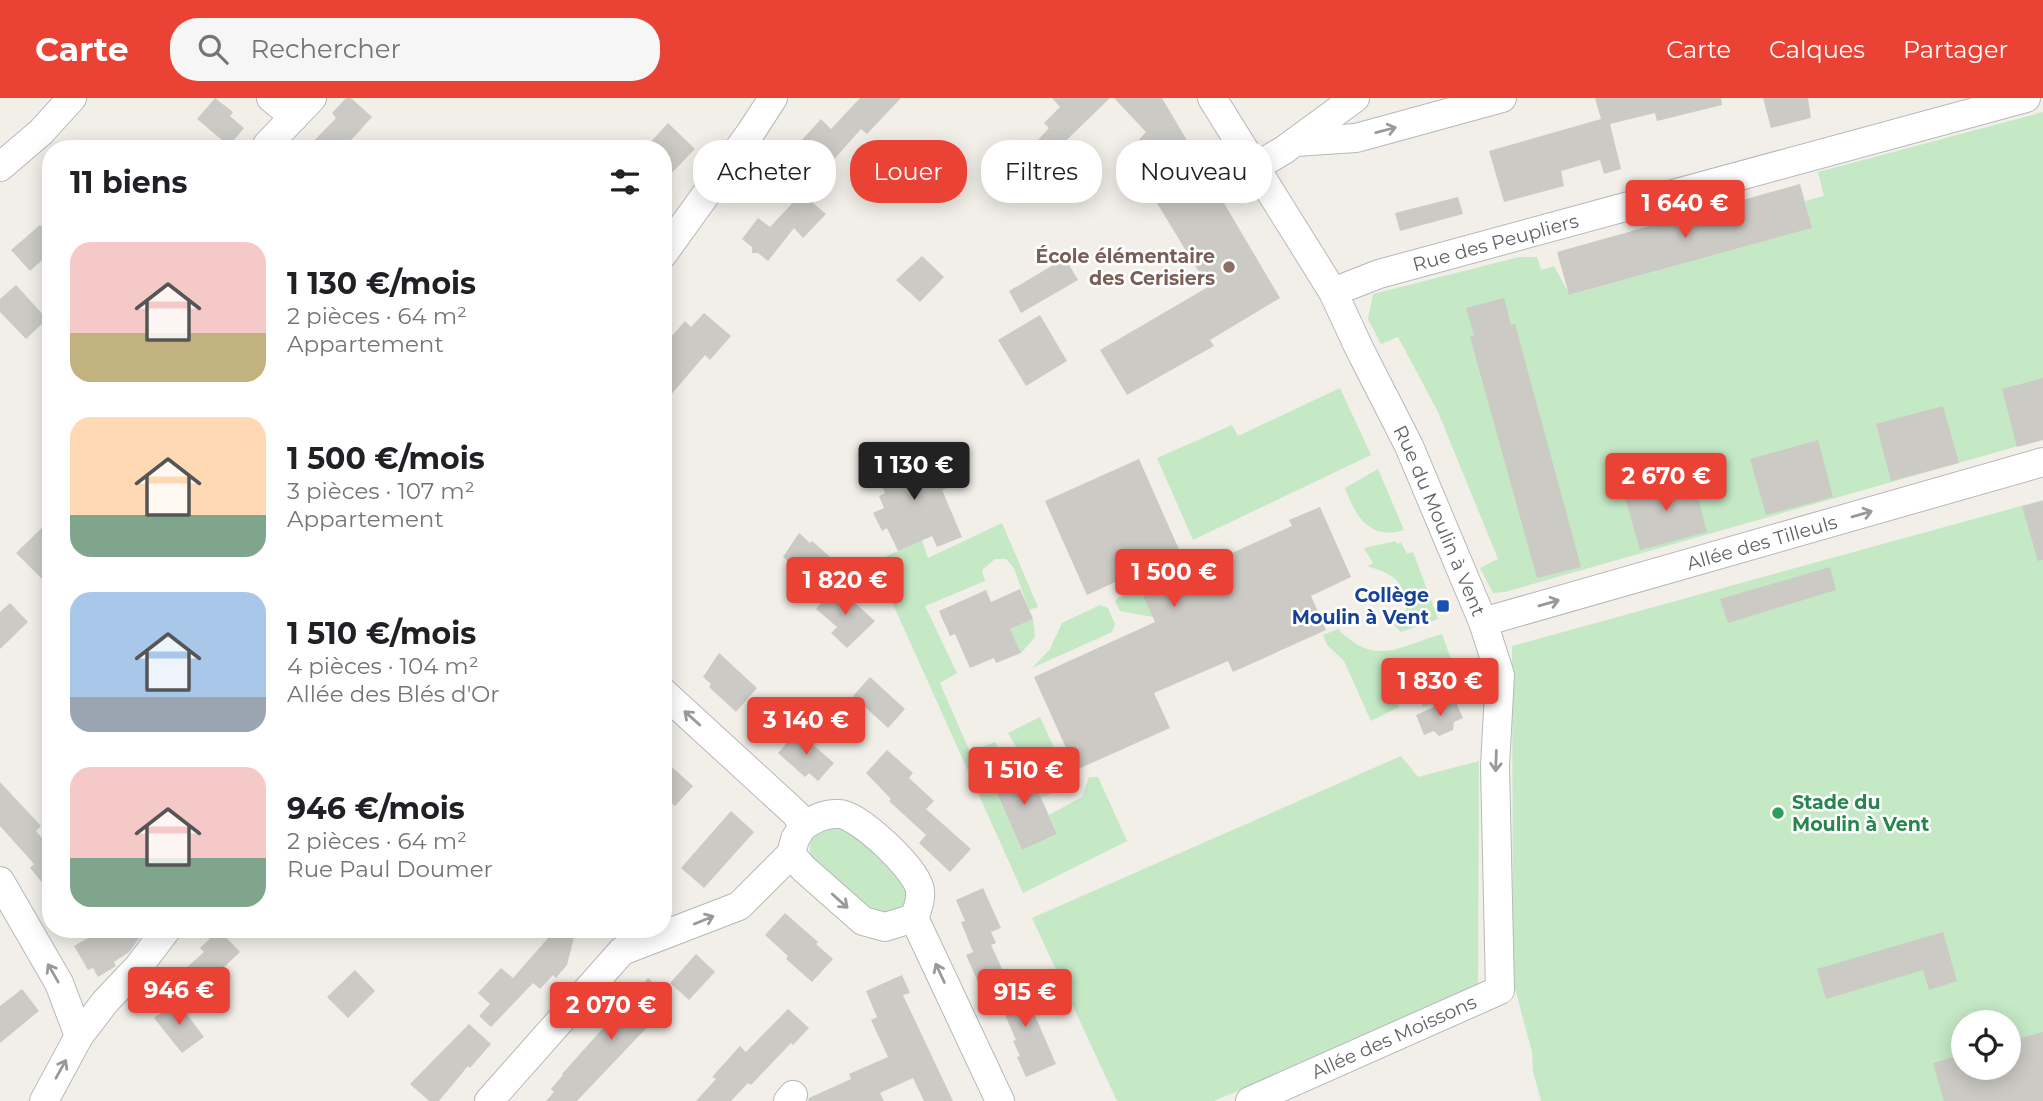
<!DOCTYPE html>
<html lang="fr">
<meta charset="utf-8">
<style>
body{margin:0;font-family:Montserrat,sans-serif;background:#f6f6f6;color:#202124;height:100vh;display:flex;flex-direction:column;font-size:26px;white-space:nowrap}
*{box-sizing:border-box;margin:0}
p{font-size:23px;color:#757577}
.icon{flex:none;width:38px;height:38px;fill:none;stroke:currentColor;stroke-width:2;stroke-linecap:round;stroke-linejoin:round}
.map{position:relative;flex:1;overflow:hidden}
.drawer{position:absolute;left:42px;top:42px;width:630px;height:798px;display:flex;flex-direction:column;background:#fff;border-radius:28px;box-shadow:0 4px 18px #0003}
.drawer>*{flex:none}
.banner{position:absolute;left:693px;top:42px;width:665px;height:63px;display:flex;gap:14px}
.controls{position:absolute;left:1951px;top:912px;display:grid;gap:14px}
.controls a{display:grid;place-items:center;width:70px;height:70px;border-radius:50%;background:#fff;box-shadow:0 4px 18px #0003;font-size:35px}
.price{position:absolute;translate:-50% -60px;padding:0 16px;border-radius:7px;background:#ea4335;color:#fff;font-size:23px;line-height:46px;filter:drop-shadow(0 2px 4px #0008)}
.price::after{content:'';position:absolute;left:50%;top:42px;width:21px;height:16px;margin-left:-10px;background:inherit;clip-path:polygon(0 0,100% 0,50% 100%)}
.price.active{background:#222;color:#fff}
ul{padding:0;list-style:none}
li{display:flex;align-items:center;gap:21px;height:175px;padding:0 28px}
li span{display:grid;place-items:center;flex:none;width:196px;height:140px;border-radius:21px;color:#555}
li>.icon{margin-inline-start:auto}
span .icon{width:84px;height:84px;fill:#fffc;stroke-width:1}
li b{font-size:30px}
h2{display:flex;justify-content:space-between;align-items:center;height:84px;padding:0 28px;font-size:30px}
.pill{padding:0 24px;border-radius:28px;background:#fff;box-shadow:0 4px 18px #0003;font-size:24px;line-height:63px}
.pill.active{background:#ea4335;color:#fff}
header{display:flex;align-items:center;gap:42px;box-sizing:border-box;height:98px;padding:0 35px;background:#ea4335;color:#fff}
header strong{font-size:33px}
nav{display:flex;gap:38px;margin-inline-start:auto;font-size:24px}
.search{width:490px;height:63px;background:#f6f6f6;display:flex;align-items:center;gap:18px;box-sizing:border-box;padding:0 24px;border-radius:28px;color:#757577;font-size:26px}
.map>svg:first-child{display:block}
</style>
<header>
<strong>Carte</strong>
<div class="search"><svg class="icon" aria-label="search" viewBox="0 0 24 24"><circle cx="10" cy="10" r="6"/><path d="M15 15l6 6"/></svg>Rechercher</div>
<nav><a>Carte</a><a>Calques</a><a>Partager</a></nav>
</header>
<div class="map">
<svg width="2043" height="1003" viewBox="0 0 2043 1003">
<rect width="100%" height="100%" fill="#f1efe8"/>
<path fill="#c5e8c5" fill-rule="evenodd" d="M2043 14V341L1505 494 1493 495 1480 470 1498 461 1438 314 1398 239 1381 246 1368 221 1373 196 1519 159H1537L1541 172 1554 168 1570 197 1811 130 1805 103 1824 98 1818 74Z
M1340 290 1371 357 1193 442 1157 360 1232 327 1238 338Z
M1378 371 1404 432C1369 443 1355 417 1345 390Z
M2043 402V1003H1541L1533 973 1532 954 1513 883 1512 548ZM1964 924H2009V970H1964Z
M1002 425 1038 509 1029 512 1014 470 1006 461H995L982 472 985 483 925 508 957 575 940 585 970 654 995 644 1010 674 991 683 1022 752 1057 736 1049 717 1082 699 1089 679H1098L1127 743 1023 795 874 464 922 442 928 460Z
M1396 443 1397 446 1401 444 1407 456 1413 454 1438 521 1401 534 1394 527 1406 515C1406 484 1396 477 1367 468L1373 465 1364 450Z
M1185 468 1194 469 1204 493 1153 519 1120 513 1115 504 1117 500Z
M1100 507 1108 510 1115 526 1112 534 1032 570 1050 551 1062 525Z
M1033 521 1035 539 1021 555 1010 531Z
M1338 531C1375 569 1398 549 1442 536L1463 594 1423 609 1416 596 1398 605 1399 609 1371 623 1344 563 1327 547 1323 537Z
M1040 619 1071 687 1041 700 1026 666 1008 635Z
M1401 658 1418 679 1479 663 1478 891 1214 1003H1117L1032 820Z
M838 724 905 777 908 800 902 810 873 818 812 764C805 738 817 733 838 724Z"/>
<path fill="#cccac5" d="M215 0 233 14 230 18 244 30 229 48 197 21Z
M346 0H351L372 19 343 51H306L336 20 332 15Z
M860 0H901L867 36 861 31 822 75 797 52 802 46 800 44 821 21 831 31Z
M1052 0H1110L1044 64 1051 71 1026 98 1005 78 1049 30 1044 25 1060 9Z
M1114 0H1162L1280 200 1210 242 1214 248 1127 297 1100 252 1208 189 1143 82 1154 75 1137 44 1146 34Z
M1595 0H1721L1722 7 1657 23 1655 15 1610 26 1621 71 1604 76 1600 62 1561 73 1564 88 1504 104 1489 53 1601 21Z
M1763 0H1808L1811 20 1771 30Z
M668 25 695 51 663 84V51H644Z
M814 82 824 90 813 105 826 116 803 140 794 130 768 163 758 155H752V149L742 141 758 120 770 129Z
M1800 86 1812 130 1569 197 1557 154Z
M1458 99 1463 116 1400 133 1395 115Z
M40 127 51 138V154L30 173 11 152Z
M922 158 944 179 920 204 896 182Z
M1065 160 1078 182 1021 215 1009 193Z
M16 187 47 221 26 241 0 214V201Z
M1504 200 1511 227 1515 226 1581 469 1537 480 1470 239 1474 237 1466 210Z
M704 215 731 238 710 262 705 257 663 306V248L685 223 691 229Z
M1040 217 1067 263 1026 288 998 242Z
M2043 280V342L2017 349 2002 291Z
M1943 308 1959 365 1891 383 1876 326Z
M1818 342 1833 399 1766 417 1750 361Z
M923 351 933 374 939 371 947 390 942 392 962 439 937 449 932 438 898 453 887 430 882 433 873 415 884 410 879 398 885 395 872 366 897 355 900 361Z
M1139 361 1189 474 1292 428 1289 422 1320 409 1351 479 1311 498 1326 532 1233 574 1228 563 1154 595 1170 630 1076 672 1034 579 1155 524 1133 476 1087 497 1045 403Z
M1692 377 1707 434 1640 452 1624 396Z
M2043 403V462L2038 463 2022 408Z
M51 421V490L16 455Z
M799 435 810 445 812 443 840 468 818 493 783 459Z
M1830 469 1836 492 1728 525 1720 501Z
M836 488 875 523 847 550 831 535 837 529 816 511Z
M1020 491 1033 521 1010 531 1021 555 996 565 994 560 970 570 955 536 950 538 939 513 986 492 991 504Z
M10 505 28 524 0 551V514Z
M719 555 757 590 736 614 709 589 711 586 703 579Z
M870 579 905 611 888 630 853 598Z
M1454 600 1463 620 1454 624 1453 632 1439 638 1434 633 1424 637 1416 617Z
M797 633 834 665 818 683 809 675 805 679 778 655Z
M887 652 913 675 909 680 934 703 926 711 971 751 950 774 919 745 926 737 889 703 891 701 866 675Z
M663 661 693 688 675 708 663 698Z
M1026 666 1057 736 1022 752 991 682Z
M0 684 41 728 36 733 51 751V795L30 770 34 766 0 728Z
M731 713 754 734 704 790 681 770Z
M983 790 1001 830 991 834 996 845 991 847 1004 875 979 886 966 857 973 854 961 824 965 823 956 802Z
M785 815 818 844 816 846 833 861 812 884 786 861 788 858 765 837Z
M104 831H146L129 854 114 864 116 868 98 879 93 870 88 872 74 848Z
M556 831H576L567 867 556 880 553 877 540 891 533 885 491 929 479 918 490 906 478 895 501 870 513 880Z
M219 832 240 854 221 872 218 869 189 896 175 880 204 854 200 850Z
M1943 834 1957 883 1929 892 1923 872 1826 901 1817 871Z
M696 856 715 874 689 902 670 885Z
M355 872 375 893 348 920 327 899Z
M902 877 910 895 903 897 953 1003H924L913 980 880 995 884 1003H808L809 1000 851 981 849 976 888 959 871 922 877 919 866 893Z
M648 880 673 902 577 1003H546L554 994 551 991 563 977 562 976Z
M1019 881 1056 966 1026 979 1017 959 1020 958 1013 943 1016 942 994 892Z
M22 891 39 913 0 945V908Z
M177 903 204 939 182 955 154 920Z
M788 911 809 930 793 947 791 945 751 987 748 985 731 1003H696L716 981 712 979 740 948 746 954Z
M469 926 491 946 470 970 468 968 439 1003H429L410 986Z
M2043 934V1003H1944L1933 965 1964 956V970H2009V943Z"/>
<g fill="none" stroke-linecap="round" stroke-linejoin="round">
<defs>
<g id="minor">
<path d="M271 0 294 19"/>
<path id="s1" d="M1212 0 1333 194 1359 250 1409 348 1483 524 1500 577 1495 668 1500 892 1250 1003"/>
<path d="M1295 44 1356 40 1502 0"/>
<path d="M267 47 312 0"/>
<path d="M0 69 41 34 72 0"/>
<path d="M1255 69 1284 52 1355 0"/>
<path d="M663 156 751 34 773 0"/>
<path id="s2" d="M1333 194 1379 176 2026 0"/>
<path id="s3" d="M1483 524 2043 364"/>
<path d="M803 728C815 721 824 715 839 716 858 716 919 773 920 793 921 801 917 813 914 820L1000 1003"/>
<path d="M791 756 803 770 863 823 885 829 914 820"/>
<path d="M0 783 59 885 79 938"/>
<path d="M44 1003 79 938 105 904 139 868 167 831"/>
<path d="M489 1003 622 853 739 808 791 756 795 741 803 728 796 716 663 594"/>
<path d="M788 1003 793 997"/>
</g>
</defs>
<use href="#minor" stroke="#b5b8bc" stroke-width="30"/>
<use href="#minor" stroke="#fff" stroke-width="28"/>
</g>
<defs><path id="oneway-shaft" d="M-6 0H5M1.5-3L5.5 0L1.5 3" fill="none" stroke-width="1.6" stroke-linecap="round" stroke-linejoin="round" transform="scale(1.75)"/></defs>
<g stroke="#979a9d">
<use href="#oneway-shaft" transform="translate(1386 32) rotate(-15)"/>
<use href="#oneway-shaft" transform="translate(1862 416) rotate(-16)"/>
<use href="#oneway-shaft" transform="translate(1549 505) rotate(-16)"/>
<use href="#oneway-shaft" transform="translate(692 620) rotate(-138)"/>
<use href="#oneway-shaft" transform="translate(1496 663) rotate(92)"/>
<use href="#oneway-shaft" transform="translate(840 803) rotate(42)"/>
<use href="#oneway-shaft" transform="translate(704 822) rotate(-22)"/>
<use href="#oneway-shaft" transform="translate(53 875) rotate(-120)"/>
<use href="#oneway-shaft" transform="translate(940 875) rotate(-115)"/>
<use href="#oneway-shaft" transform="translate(61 971) rotate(-61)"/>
</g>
<circle fill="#8d6e63" stroke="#fff" stroke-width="2.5" cx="1229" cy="169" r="7"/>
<rect fill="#1a4fb4" stroke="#fff" stroke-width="2.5" x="1436" y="501" width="14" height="14" rx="3.5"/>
<circle fill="#2e9e5b" stroke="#fff" stroke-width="2.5" cx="1778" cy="715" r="7"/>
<g text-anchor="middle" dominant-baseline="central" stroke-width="5" stroke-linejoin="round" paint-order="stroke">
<g font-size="19" fill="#5f6368" stroke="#fff">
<text stroke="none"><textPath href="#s2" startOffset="170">Rue des Peupliers</textPath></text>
<text stroke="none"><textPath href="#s1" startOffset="481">Rue du Moulin à Vent</textPath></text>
<text stroke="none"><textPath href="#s3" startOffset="290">Allée des Tilleuls</textPath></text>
<text transform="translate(1394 939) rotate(-24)">Allée des Moissons</text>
</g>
<g font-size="19" font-weight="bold" fill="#785e54" stroke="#fff" text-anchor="end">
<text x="1215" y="158">École élémentaire<tspan x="1215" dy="22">des Cerisiers</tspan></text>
</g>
<g font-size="19" font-weight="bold" fill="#164399" stroke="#fff" text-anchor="end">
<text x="1429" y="497">Collège<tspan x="1429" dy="22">Moulin à Vent</tspan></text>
</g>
<g font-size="19" font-weight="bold" fill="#27864d" stroke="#fff" text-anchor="start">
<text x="1792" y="704">Stade du<tspan x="1792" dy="22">Moulin à Vent</tspan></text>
</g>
</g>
</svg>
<div class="controls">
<a><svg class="icon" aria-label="locate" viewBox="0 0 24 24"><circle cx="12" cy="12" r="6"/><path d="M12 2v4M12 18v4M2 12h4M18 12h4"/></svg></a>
</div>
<b class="price" style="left:1685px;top:142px">1 640 €</b>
<b class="price active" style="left:914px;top:404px">1 130 €</b>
<b class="price" style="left:1666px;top:415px">2 670 €</b>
<b class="price" style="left:1174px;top:511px">1 500 €</b>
<b class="price" style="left:845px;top:519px">1 820 €</b>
<b class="price" style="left:1440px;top:620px">1 830 €</b>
<b class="price" style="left:806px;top:659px">3 140 €</b>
<b class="price" style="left:1024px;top:709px">1 510 €</b>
<b class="price" style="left:179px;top:929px">946 €</b>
<b class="price" style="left:1025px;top:931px">915 €</b>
<b class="price" style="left:611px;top:944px">2 070 €</b>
<div class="banner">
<a class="pill">Acheter</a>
<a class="pill active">Louer</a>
<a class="pill">Filtres</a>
<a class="pill">Nouveau</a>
</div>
<section class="drawer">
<h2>11 biens<svg class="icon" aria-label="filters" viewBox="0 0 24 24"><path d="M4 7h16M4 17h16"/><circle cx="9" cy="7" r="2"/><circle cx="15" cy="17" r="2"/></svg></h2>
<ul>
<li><span style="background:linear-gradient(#f6c9c9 65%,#c2b280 0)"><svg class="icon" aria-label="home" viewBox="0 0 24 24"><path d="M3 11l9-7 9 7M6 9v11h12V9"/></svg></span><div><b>1 130 €/mois</b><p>2 pièces · 64 m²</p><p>Appartement</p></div></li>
<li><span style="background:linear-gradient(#ffd9b3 70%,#7fa58c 0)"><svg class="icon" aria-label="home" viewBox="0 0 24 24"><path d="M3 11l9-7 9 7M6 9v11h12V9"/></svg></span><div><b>1 500 €/mois</b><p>3 pièces · 107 m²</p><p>Appartement</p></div></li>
<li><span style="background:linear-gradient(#a9c7e8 75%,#9aa5b1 0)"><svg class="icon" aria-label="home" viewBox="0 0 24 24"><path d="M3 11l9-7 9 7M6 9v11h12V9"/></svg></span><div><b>1 510 €/mois</b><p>4 pièces · 104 m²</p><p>Allée des Blés d'Or</p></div></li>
<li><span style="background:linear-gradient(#f6c9c9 65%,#7fa58c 0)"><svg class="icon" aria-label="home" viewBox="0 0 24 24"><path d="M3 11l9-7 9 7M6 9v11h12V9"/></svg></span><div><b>946 €/mois</b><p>2 pièces · 64 m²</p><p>Rue Paul Doumer</p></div></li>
</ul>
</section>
</div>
